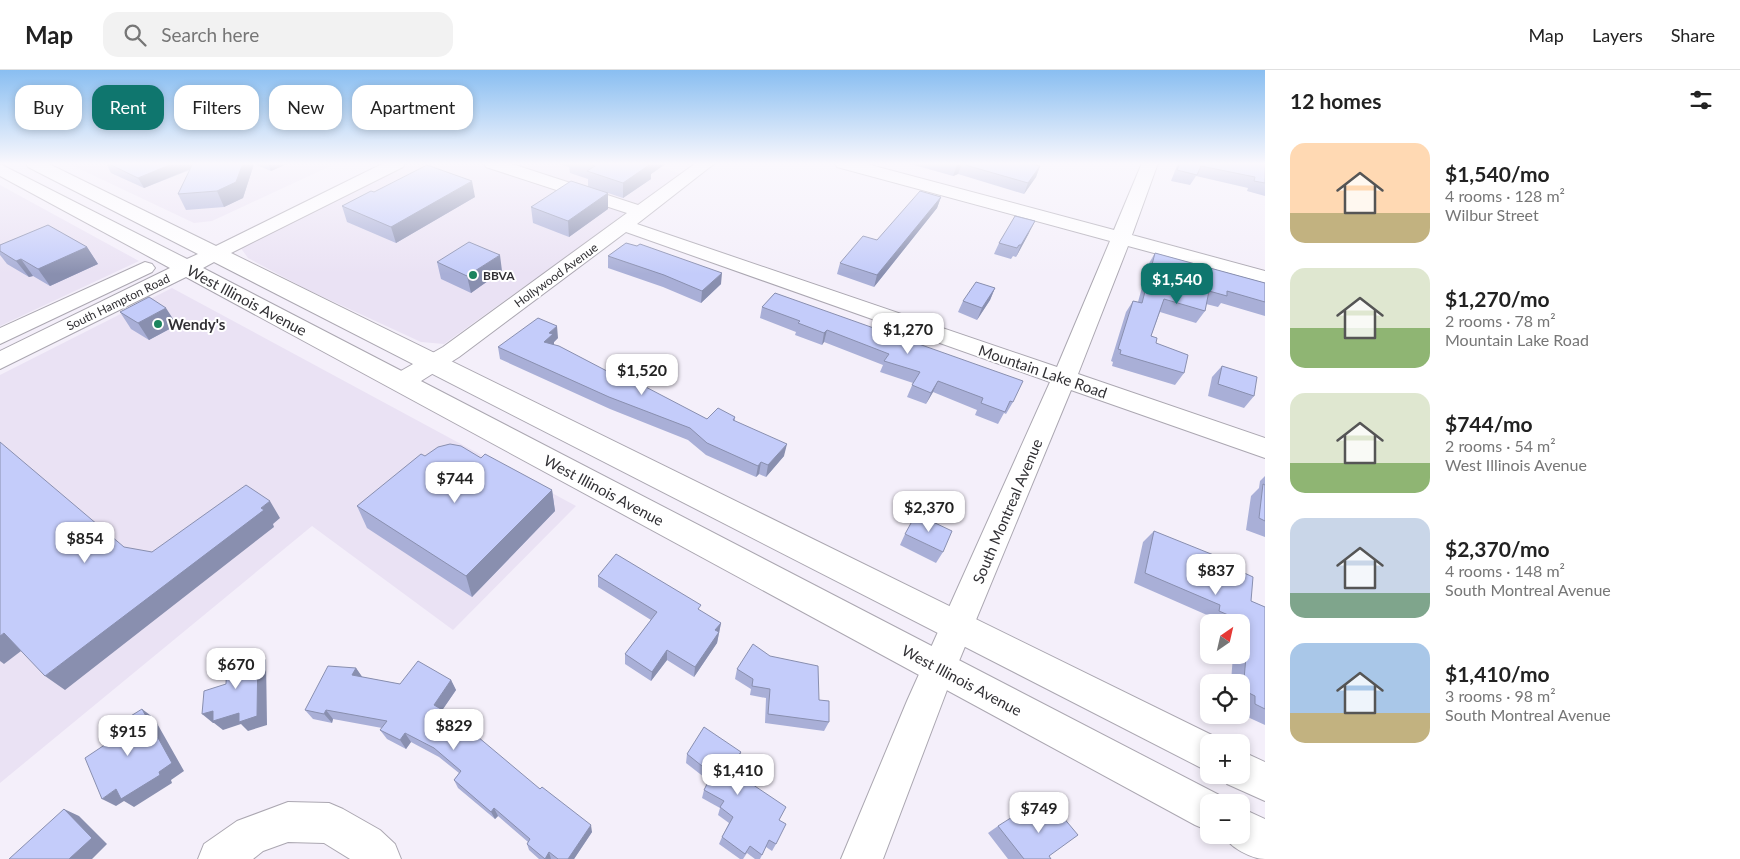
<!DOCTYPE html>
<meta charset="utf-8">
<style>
body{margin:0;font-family:Lato,sans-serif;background:#f2f2f2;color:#222;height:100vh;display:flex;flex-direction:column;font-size:19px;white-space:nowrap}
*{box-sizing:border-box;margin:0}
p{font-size:16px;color:#767676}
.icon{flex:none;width:28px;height:28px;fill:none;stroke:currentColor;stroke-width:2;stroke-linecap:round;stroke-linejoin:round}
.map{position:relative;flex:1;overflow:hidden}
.panel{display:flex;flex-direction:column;background:#fff;width:475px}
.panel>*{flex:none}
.guide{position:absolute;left:15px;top:15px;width:475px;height:45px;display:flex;gap:10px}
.needle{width:32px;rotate:34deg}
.fabs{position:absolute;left:1200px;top:544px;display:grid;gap:10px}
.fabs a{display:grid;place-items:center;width:50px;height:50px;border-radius:10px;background:#fff;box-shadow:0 2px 8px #0003;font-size:25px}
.price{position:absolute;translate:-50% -42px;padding:0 11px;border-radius:10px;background:#fff;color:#222;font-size:16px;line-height:32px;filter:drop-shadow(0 1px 2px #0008)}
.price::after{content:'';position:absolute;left:50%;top:30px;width:15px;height:11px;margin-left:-8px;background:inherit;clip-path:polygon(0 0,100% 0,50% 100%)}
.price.current{background:#0f766e;color:#fff}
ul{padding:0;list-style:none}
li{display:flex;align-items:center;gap:15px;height:125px;padding:0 25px}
li span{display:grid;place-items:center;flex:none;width:140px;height:100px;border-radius:15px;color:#555}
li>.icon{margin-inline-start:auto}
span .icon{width:60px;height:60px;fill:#fffc;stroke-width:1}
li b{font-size:21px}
h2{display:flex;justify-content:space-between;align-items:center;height:60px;padding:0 25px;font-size:21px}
.chip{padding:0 18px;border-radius:15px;background:#fff;box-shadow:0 2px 8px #0003;font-size:18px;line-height:45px}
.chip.current{background:#0f766e;color:#fff}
header{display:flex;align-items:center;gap:30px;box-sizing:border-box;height:70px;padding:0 25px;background:#fff;border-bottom:1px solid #e0e0e0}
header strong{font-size:24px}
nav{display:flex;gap:28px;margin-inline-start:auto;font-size:18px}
.search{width:350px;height:45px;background:#f2f2f2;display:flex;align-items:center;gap:12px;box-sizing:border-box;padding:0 18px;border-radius:15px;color:#767676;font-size:19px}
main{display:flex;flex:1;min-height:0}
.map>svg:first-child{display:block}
</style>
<header>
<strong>Map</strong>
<div class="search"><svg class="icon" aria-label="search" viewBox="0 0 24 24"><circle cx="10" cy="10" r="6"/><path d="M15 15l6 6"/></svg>Search here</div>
<nav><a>Map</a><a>Layers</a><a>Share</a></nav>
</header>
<main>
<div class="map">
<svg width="1265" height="789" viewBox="0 0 1265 789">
<rect width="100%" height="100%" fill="#f4effa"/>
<path fill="#eae2f4" d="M67 93H337L212 151 194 153Z
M404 93H646L682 104 444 274 421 272 306 219 248 188 240 177Z
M0 115 139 191 0 256Z
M172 218 576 436 453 560 312 456 0 713V305Z"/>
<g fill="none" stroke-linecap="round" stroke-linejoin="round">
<defs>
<path id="minor" d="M484 93H509L638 135 696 93H715L637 154 1057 297 1110 171 837 97 835 93H863L1114 160 1142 93H1158L1132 165 1265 201V213L1128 176 1078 304 1265 368V388L1071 320 947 620 883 789H841L907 631 1050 312 626 162 459 287 410 318 401 320 392 318 389 312 392 306 443 277 627 143 486 97Z
M288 732 329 733 343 739 380 760 395 774 401 789H350L324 773 288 772 263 781 253 789H198L204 774 237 751Z"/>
<path id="major" d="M26 93H47L216 176 384 93H405L403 97 231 183 1222 670 1224 672H1209V702L214 192 203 198 1223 727 1225 732H1209V761L1195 755 186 207 0 299V281L170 198 0 106V94L187 189 198 184 28 97Z
M145 192 152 194 155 198 152 202 0 274V258Z
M1241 681 1265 692V731L1227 714 1224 705H1241Z
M1241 738 1265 749V789C1251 789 1229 777 1224 765H1241Z"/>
</defs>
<use href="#minor" stroke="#aba7b1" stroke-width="2"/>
<use href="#major" stroke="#aba7b1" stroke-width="2"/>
<use href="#minor" fill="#fff" fill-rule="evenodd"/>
<use href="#major" fill="#fff" fill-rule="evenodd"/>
</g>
<path fill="#a9afd7" d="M106 93H289L271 101 254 94 243 128 224 137 186 140 178 124 190 100 144 118 111 103Z
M556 93H667L651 104V109L623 128 608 123V139L569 167 533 153 531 137 588 117V109L570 103 569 97Z
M907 93H1027L1040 96 1036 107 1024 124 958 104 953 106Z
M1178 93H1262L1265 94V126L1247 121 1248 118 1196 106 1190 115 1171 111Z
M374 122 475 127 396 173 347 152 342 136Z
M941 127 937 138 874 217 837 204 840 193 877 170Z
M1029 163 1016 187 1013 186 1011 189 994 184 999 173Z
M0 175 87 177 98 194 50 216 33 206 29 207 7 194 0 185Z
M1155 183 1265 213V246L1221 233 1218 237 1206 234 1205 241 1196 253 1160 242 1151 266 1156 273 1184 303 1175 315 1112 296 1113 292 1111 291 1126 242 1133 231 1138 232 1148 195Z
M608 186 721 214 701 233 663 217 608 198Z
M437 192 502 201 471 223 441 209Z
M995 218 990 230 977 250 958 242 963 231Z
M775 223 1013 332 1006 344 1004 343 998 354 975 345 977 340 933 322 926 334 907 327 913 313 880 302 883 295 824 272 822 275 795 265 796 262 760 248 762 237Z
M120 242 177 255 149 270 131 259Z
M558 268 554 272V275L626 311 707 349 735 347V351L784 386 766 407 759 404 756 407 706 385 688 370 610 339 500 289 498 277Z
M1222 296 1254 326 1244 338 1208 326 1212 307Z
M425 386 481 388 552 420 555 441 472 527 367 458 357 436Z
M1265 406V467L1246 460 1251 426 1259 418 1260 411Z
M1154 461 1240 501 1251 531 1265 537V655L1241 644V612H1231L1233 585H1241V552H1209L1206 551 1207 545 1134 513 1143 472Z
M905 464 943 482 936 493 900 475Z
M598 506 700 541 721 553 717 573 694 607 667 590 651 611 625 594V584L651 550 598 517Z
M356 598 362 607 400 614 451 610 456 620 442 640 592 762 574 789H539L529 780 527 774 528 772 498 746 495 749 458 718 454 710 459 703 439 687 411 672 406 679 387 669 380 660 382 658 333 649 332 653 313 649 305 640Z
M737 599 819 630 829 652 824 661 765 653 766 628 750 625 751 619 735 609Z
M741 682 738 690 731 700 779 750 776 774 772 781 766 777 760 789H755L747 783 743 789H740L719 774 722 767 729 753 718 745 720 738 702 728 704 720 709 711 686 693 687 684Z
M998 756 1049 786 1051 789H1008L988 763Z"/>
<path fill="#898faf" d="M174 93H193L195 97 144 118 138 108Z
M243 93H254V94L243 128 224 137 217 121Z
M268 93H289L271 101Z
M646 93H667L651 104V109L623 128V113Z
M962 94 958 104 953 106 957 95Z
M1040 96 1036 107 1024 124 1028 113Z
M472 111 475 127 396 173 391 157Z
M608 123V139L569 167 568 151Z
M941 127 937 138 874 217 877 205Z
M1035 151 1029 163 1016 187 1021 175Z
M87 177 98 194 50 216 38 199Z
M500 185 502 201 471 223 467 206Z
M21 189 33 206 29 207 16 191Z
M722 203 721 214 701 233 702 221Z
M995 218 990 230 977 250 982 238Z
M166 238 177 255 149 270 138 253Z
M557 256 558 268 554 272V276L544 272 549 263Z
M827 260 824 272 822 275 824 263Z
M938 311 933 322 926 334 931 323Z
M787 374 784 386 766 407 768 395Z
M761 392 759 404 756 407 758 396Z
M552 420 555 441 472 527 466 506Z
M270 431 280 448 273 454 274 457 65 620 45 606Z
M721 553 717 573 694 607 695 597 715 560Z
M4 563 25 578 4 594 0 591V566Z
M258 580 266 590 267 655 248 661 241 654 223 660 214 653H213L202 644Z
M667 580V590L651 611 652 602Z
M356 598 363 608 352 605Z
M451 610 456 620 439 645 434 635Z
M142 639 154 648 184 701 171 710 172 713 134 737 124 731 116 736 102 729 116 719Z
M326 640 333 649 332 653 324 644Z
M405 663 411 672 406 679 400 670Z
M741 682 738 690 726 707 728 698Z
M494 738 498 746 495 749 491 742Z
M64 739 79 746 107 774 92 789H69Z
M591 755 592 762 574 789H568Z
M549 782 551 789H545Z"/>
<path fill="#c4ccfa" stroke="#898faf" d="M107 93H174L138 108Z
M193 93H243L236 112 217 121 178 124Z
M585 93H652L623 113 587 101 595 96Z
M950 93H1027L1040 96 1028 113 962 94 957 95Z
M1180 93H1262L1265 94V113L1254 111 1255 107 1201 96 1197 105 1177 100Z
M427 95 472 111 391 157 342 136 371 121 374 122Z
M571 111 608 123 568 151 531 137Z
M920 121 941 127 877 205 840 193 863 166 877 170Z
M1015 146 1035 151 1021 175H1019L1017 178 999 173Z
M48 155 87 177 38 199 21 189 16 191 0 181V175Z
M469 172 500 185 467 206 437 192Z
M626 173 637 176 640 174 722 203 702 221 664 205 608 186Z
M1155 183 1265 213V232L1227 221V226L1209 221 1205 241 1164 229 1151 266 1157 268 1156 273 1188 285 1184 303 1120 284 1121 280 1118 279 1133 231 1142 233Z
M976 212 995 218 982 238 963 231Z
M775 223 1023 311 1013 332 1010 331 1005 342 981 333 983 328 938 311 931 323 912 315 920 302 884 291 889 284 827 260 824 263 798 253 800 251 762 237Z
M149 227 166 238 138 253 120 242Z
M538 248 557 256 549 263 553 264 544 272 559 276 626 311 640 314 707 349 718 338 735 347 733 350 787 374 768 395 761 392 758 396 707 373 690 358 609 327 498 277Z
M1222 296 1257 307 1254 326 1218 314Z
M0 372 124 477 152 482 246 415 270 431 261 438 264 440 45 606 4 563 0 566Z
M450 374 461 376 481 388 485 384 552 420 466 506 357 436 421 384 425 386 438 377Z
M1263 414 1265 415V451L1259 448Z
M916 444 952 461 943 482 905 464Z
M1154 461 1241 496 1240 501 1253 507 1251 531 1265 537V639L1255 634V626L1243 620 1249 554 1219 541 1220 535 1145 503Z
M616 484 701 535 698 539 721 553 715 560 719 562 695 597 667 580 652 602 625 584 657 542 598 506Z
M753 574 770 586 818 596 819 630 829 631V652L768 644 770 619 752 616 753 609 737 599Z
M258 580 257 646 239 652V643L213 651V641L202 644 204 621 226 614 227 589Z
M418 591 451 610 434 635 453 646 540 719 542 717 591 755 568 789H558L549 782 545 789 527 774 530 769 494 738 491 742 454 710 461 701 434 678 405 663 400 670 380 660 387 651 326 640 324 644 305 640 328 596 356 598 352 605 400 614Z
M142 639 172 693 159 702 160 705 121 729 116 719 102 729 85 688 109 672 105 662Z
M704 657 741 682 728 698 786 737 779 750 786 754 776 774 769 770 762 785 750 776 745 784 722 767 733 747 720 737 724 731 704 720 712 704 687 684Z
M1052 734 1078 765 1049 786 1051 789H1024L998 756 1017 744 1024 753Z
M64 739 92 768 69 789H9Z"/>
<linearGradient id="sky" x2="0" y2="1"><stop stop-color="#89bef1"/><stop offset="0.46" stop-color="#faf8fd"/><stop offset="1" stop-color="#faf8fd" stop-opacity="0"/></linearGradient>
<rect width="1265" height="204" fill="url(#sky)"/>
<g fill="#1c845e" stroke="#fff" stroke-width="2">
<circle cx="473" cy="205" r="5"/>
<circle cx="158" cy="254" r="5"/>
</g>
<g text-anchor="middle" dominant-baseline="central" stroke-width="4" stroke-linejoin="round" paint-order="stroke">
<g font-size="12" font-weight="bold" fill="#313034" stroke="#fff" text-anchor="start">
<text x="483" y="205">BBVA</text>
</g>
<g font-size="12" fill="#313034" stroke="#fff">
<text transform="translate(556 205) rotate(-36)">Hollywood Avenue</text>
<text transform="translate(118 232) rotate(-26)">South Hampton Road</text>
</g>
<g font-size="15" fill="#313034" stroke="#fff">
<text transform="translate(247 230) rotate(28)">West Illinois Avenue</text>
<text transform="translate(1043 301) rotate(19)">Mountain Lake Road</text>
<text transform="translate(604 420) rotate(28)">West Illinois Avenue</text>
<text transform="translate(1007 441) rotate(-67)">South Montreal Avenue</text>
<text transform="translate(962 610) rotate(28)">West Illinois Avenue</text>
</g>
<g font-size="15" font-weight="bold" fill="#313034" stroke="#fff" text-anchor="start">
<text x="168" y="254">Wendy's</text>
</g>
</g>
</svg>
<div class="fabs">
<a><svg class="needle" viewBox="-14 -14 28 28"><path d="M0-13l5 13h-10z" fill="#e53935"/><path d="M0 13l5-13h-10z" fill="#767676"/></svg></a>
<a><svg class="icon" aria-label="locate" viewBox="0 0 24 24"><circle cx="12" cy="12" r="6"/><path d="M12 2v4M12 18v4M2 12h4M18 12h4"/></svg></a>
<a>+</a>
<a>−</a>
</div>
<b class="price current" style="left:1177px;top:235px">$1,540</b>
<b class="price" style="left:908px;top:285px">$1,270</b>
<b class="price" style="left:642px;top:326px">$1,520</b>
<b class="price" style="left:455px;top:434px">$744</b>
<b class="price" style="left:929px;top:463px">$2,370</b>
<b class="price" style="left:85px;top:494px">$854</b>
<b class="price" style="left:1216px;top:526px">$837</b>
<b class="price" style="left:236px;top:620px">$670</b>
<b class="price" style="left:454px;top:681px">$829</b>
<b class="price" style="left:128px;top:687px">$915</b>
<b class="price" style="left:738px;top:726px">$1,410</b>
<b class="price" style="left:1039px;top:764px">$749</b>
<div class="guide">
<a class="chip">Buy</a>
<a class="chip current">Rent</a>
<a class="chip">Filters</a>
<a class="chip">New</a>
<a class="chip">Apartment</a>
</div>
</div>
<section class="panel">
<h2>12 homes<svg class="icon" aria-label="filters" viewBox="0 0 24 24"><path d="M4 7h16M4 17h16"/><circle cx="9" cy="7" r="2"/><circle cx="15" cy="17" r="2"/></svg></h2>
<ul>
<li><span style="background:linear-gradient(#ffd9b3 70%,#c2b280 0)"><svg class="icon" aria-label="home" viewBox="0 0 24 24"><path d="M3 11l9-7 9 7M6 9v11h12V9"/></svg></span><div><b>$1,540/mo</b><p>4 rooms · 128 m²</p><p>Wilbur Street</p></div></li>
<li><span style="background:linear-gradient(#dfe7d0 60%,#8fb573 0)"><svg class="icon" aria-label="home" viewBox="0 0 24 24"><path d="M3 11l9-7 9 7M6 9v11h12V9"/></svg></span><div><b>$1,270/mo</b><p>2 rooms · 78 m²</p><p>Mountain Lake Road</p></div></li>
<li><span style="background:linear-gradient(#dfe7d0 70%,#8fb573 0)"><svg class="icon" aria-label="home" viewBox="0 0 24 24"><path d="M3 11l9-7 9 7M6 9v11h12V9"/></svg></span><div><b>$744/mo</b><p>2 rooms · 54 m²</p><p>West Illinois Avenue</p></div></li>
<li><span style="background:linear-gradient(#c9d6e8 75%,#7fa58c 0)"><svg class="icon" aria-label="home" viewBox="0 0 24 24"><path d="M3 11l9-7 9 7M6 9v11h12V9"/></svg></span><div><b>$2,370/mo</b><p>4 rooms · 148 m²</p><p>South Montreal Avenue</p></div></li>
<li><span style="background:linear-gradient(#a9c7e8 70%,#c2b280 0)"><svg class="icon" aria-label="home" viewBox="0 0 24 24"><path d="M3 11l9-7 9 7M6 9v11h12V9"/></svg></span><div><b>$1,410/mo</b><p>3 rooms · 98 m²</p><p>South Montreal Avenue</p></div></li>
</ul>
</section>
</main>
